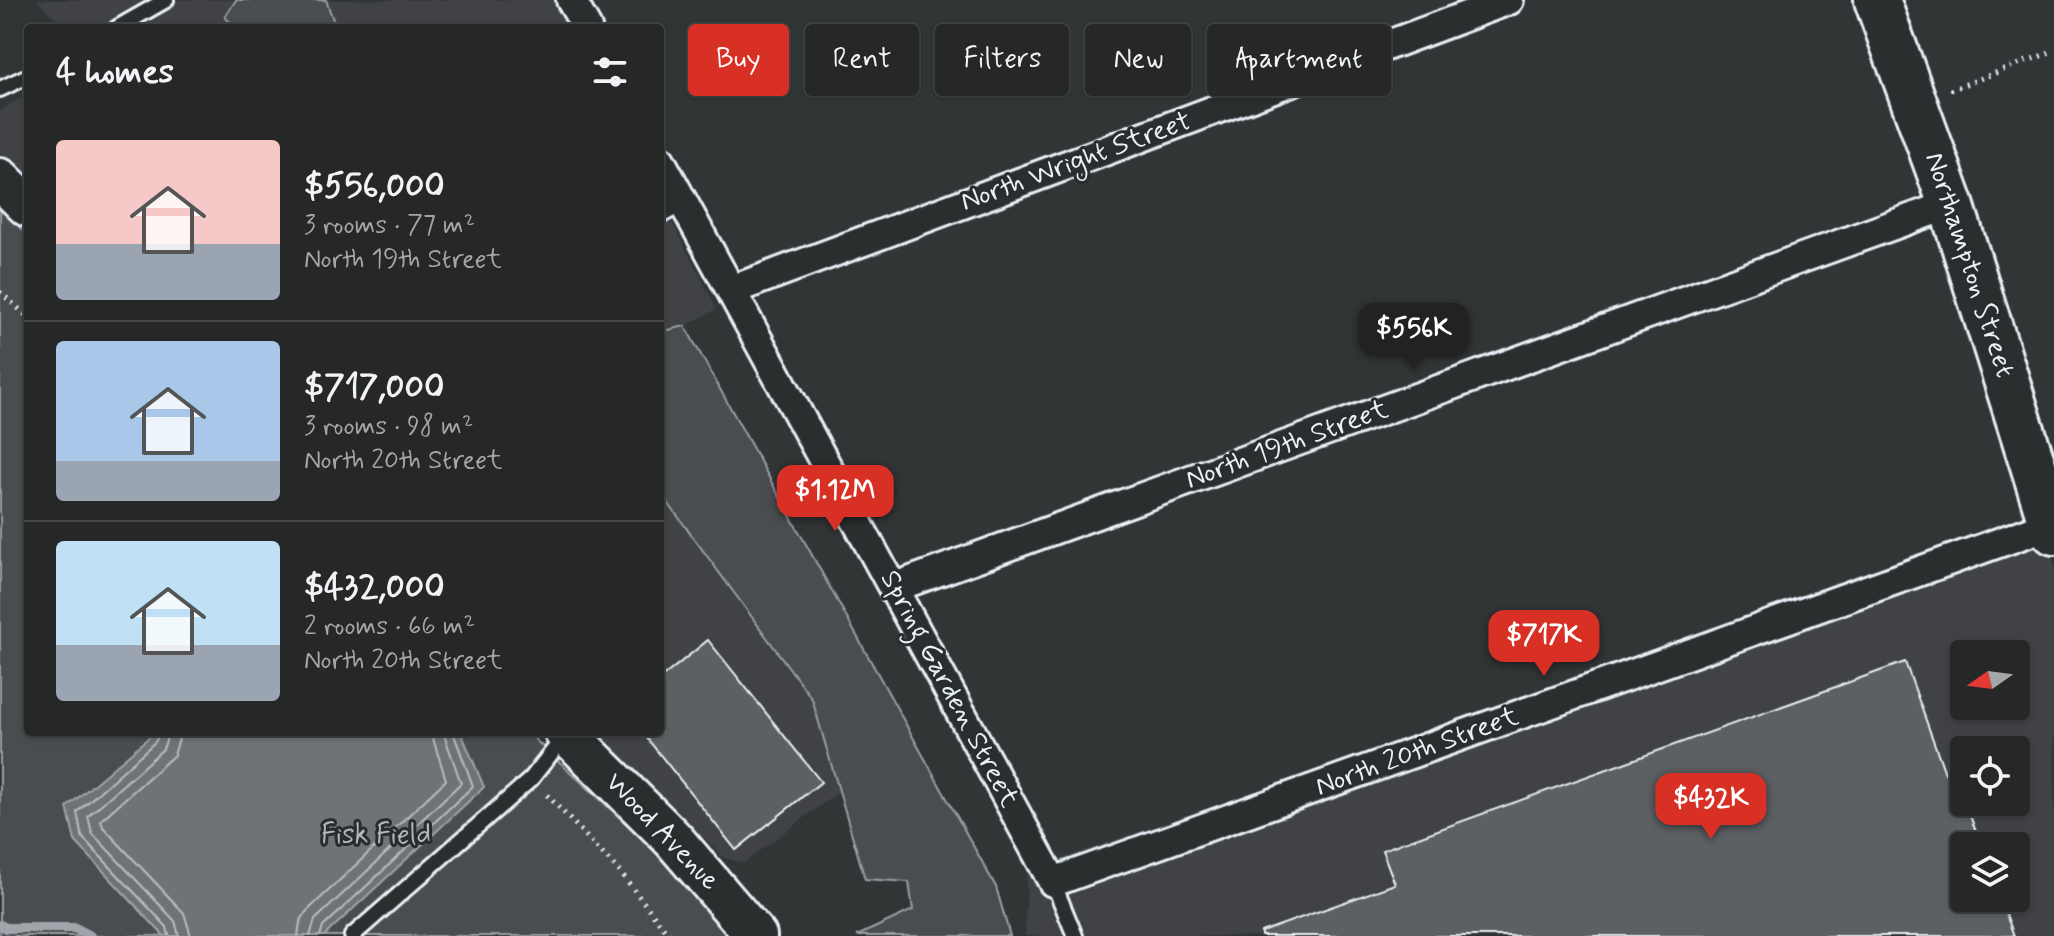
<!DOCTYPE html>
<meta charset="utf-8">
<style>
body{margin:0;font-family:Mynerve,sans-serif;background:#323434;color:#f1f3f6;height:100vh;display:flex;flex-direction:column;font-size:30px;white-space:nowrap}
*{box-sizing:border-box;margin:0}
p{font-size:26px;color:#a4a6a8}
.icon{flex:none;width:44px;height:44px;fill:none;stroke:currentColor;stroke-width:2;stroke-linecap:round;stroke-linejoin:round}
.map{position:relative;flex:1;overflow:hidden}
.drawer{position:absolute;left:24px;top:24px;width:640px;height:712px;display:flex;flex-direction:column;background:#262828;border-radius:8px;box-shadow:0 2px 6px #0004,0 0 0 2px #424445}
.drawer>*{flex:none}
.hud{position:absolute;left:688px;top:24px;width:760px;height:72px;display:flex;gap:16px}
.needle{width:52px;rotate:256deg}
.tools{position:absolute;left:1950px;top:640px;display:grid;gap:16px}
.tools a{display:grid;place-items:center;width:80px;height:80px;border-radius:8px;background:#262828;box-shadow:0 2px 6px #0004,0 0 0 2px #424445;font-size:40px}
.price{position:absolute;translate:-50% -68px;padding:0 18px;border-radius:16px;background:#d93025;color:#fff;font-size:26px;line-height:52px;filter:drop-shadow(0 2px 4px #0008)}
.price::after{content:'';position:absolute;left:50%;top:48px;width:24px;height:18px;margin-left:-12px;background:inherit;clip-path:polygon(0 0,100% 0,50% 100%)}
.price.active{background:#222;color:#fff}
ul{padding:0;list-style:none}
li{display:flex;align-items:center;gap:24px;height:200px;padding:0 32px}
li+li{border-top:2px solid #424445}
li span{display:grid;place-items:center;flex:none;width:224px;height:160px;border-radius:8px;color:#555}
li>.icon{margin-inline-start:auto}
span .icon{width:96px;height:96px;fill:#fffc;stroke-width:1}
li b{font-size:34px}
h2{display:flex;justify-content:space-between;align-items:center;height:96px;padding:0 32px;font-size:34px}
.chip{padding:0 28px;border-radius:8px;background:#262828;box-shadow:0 2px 6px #0004,0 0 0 2px #424445;font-size:28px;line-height:72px}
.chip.active{background:#d93025;color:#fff}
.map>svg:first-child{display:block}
</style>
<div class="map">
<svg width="2054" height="936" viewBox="0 0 2054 936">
<rect width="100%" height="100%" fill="#323536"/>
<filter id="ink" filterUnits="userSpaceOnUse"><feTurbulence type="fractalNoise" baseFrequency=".0125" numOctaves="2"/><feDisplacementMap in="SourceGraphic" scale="16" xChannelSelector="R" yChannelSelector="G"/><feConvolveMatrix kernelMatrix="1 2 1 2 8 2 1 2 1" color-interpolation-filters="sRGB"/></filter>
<g filter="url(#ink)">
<path fill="#3f4244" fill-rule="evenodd" d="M36 0H556L571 28H66Z
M28 93V179L0 152V111Z
M660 199 717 309 685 326 660 332Z
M660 492 812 699 840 791 744 863 724 858 595 732H660Z
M2039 517 2054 562V936H1025L1027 871ZM1964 654H2016V706H1964ZM1964 750H2016V802H1964ZM1964 846H2016V898H1964Z"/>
<path fill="#494d4f" stroke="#989fa4" stroke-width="2" d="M236 0H326L336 28H236L225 17Z
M0 209 28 235V732H527C596 797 672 860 729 936H0Z
M685 326 996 887 1010 936H857L913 910 909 882 865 879 812 699 660 492V332Z"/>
<path fill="#6e7376" stroke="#9fa5aa" stroke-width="2" d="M155 732H458L463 737 484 787 324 936H164L75 841 67 807Z"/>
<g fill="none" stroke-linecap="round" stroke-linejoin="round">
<path stroke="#b7bfc4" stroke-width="2" d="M159 732 156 741 77 812 82 837 167 927 169 936
M169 732 163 749 88 816 92 833 175 921 179 936
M181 732 174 755 101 820 103 827 184 913 191 936
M298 936 300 922 306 912 446 780 431 732
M310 936 315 920 461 783 443 732
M320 936 323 927 473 786 453 732"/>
<path stroke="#9fa5aa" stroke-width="10" d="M0 925 6 928H75L90 936"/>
</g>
<path fill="#5c6063" stroke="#e8f1f8" stroke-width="2" d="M708 640 821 782 736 850 642 732H660V679Z
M1905 662 1945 773 1954 770 1981 846H1964V898H2000L2014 936H1261V932L1395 884 1382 850Z"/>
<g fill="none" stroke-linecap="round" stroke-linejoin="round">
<defs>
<path id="lane" d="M117 28 166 0
M0 89 28 76
M660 216 684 203
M1053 882 1075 936
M352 936 531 779 564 737"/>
<path id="street" d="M571 0 587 28
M660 160 1053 882 2051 524
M732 290 1509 0
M895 587 1951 204"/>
<path id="secondary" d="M0 179 28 206
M565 732 673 839 756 936"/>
<path id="primary" d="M1877 0 1951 204 2054 532"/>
</defs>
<use href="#lane" stroke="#e8f1f8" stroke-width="20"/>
<use href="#street" stroke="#e8f1f8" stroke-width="34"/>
<use href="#secondary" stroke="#e8f1f8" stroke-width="46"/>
<use href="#primary" stroke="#e8f1f8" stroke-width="50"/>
<path stroke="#e8f1f8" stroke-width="5" stroke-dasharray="2 6" stroke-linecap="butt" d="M1950 90 2054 51
M0 292 28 317
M547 795 620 872 670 936"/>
<use href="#lane" stroke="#2a2d2e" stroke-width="14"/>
<use href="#street" stroke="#2a2d2e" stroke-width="28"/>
<use href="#secondary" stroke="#2a2d2e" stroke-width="40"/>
<use href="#primary" stroke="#2a2d2e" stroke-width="44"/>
</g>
</g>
<g text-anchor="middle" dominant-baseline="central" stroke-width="6" stroke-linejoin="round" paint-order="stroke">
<g font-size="28" fill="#e8f1f8" stroke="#2a2d2e">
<text transform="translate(1076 162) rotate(-20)">North Wright Street</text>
<text transform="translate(1969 265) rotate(72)">Northampton Street</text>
<text transform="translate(1287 445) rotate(-20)">North 19th Street</text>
<text transform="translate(949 689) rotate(62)">Spring Garden Street</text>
<text transform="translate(1417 752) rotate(-20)">North 20th Street</text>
<text transform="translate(662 832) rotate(46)">Wood Avenue</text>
</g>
<g font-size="28" fill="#b0b8bd" stroke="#2a2d2e">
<text x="376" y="835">Fisk Field</text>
</g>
</g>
</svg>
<div class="tools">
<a><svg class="needle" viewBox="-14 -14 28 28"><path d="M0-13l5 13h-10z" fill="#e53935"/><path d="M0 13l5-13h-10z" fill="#a4a6a8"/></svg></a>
<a><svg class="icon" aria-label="locate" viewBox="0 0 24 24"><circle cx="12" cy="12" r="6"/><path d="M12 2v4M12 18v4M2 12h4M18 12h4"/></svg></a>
<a><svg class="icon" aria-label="layers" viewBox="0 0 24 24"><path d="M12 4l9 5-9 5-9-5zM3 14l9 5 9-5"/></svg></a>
</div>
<b class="price active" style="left:1414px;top:371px">$556K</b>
<b class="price" style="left:835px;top:533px">$1.12M</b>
<b class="price" style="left:1544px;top:678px">$717K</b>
<b class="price" style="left:1711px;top:841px">$432K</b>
<div class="hud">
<a class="chip active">Buy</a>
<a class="chip">Rent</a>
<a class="chip">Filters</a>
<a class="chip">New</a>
<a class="chip">Apartment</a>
</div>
<section class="drawer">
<h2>4 homes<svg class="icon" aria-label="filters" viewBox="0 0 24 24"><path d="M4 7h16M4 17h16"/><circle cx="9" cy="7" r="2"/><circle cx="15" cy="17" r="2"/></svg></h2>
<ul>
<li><span style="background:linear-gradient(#f6c9c9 65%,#9aa5b1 0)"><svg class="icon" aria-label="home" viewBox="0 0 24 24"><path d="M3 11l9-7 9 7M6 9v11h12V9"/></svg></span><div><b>$556,000</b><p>3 rooms · 77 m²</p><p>North 19th Street</p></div></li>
<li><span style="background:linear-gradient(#a9c7e8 75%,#9aa5b1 0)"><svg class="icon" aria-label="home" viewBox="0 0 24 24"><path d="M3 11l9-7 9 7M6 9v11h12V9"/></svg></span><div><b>$717,000</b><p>3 rooms · 98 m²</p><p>North 20th Street</p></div></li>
<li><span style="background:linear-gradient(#bfe0f5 65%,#9aa5b1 0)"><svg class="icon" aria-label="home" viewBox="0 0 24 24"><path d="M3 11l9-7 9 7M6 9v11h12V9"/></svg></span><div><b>$432,000</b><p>2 rooms · 66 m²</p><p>North 20th Street</p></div></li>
</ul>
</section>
</div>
